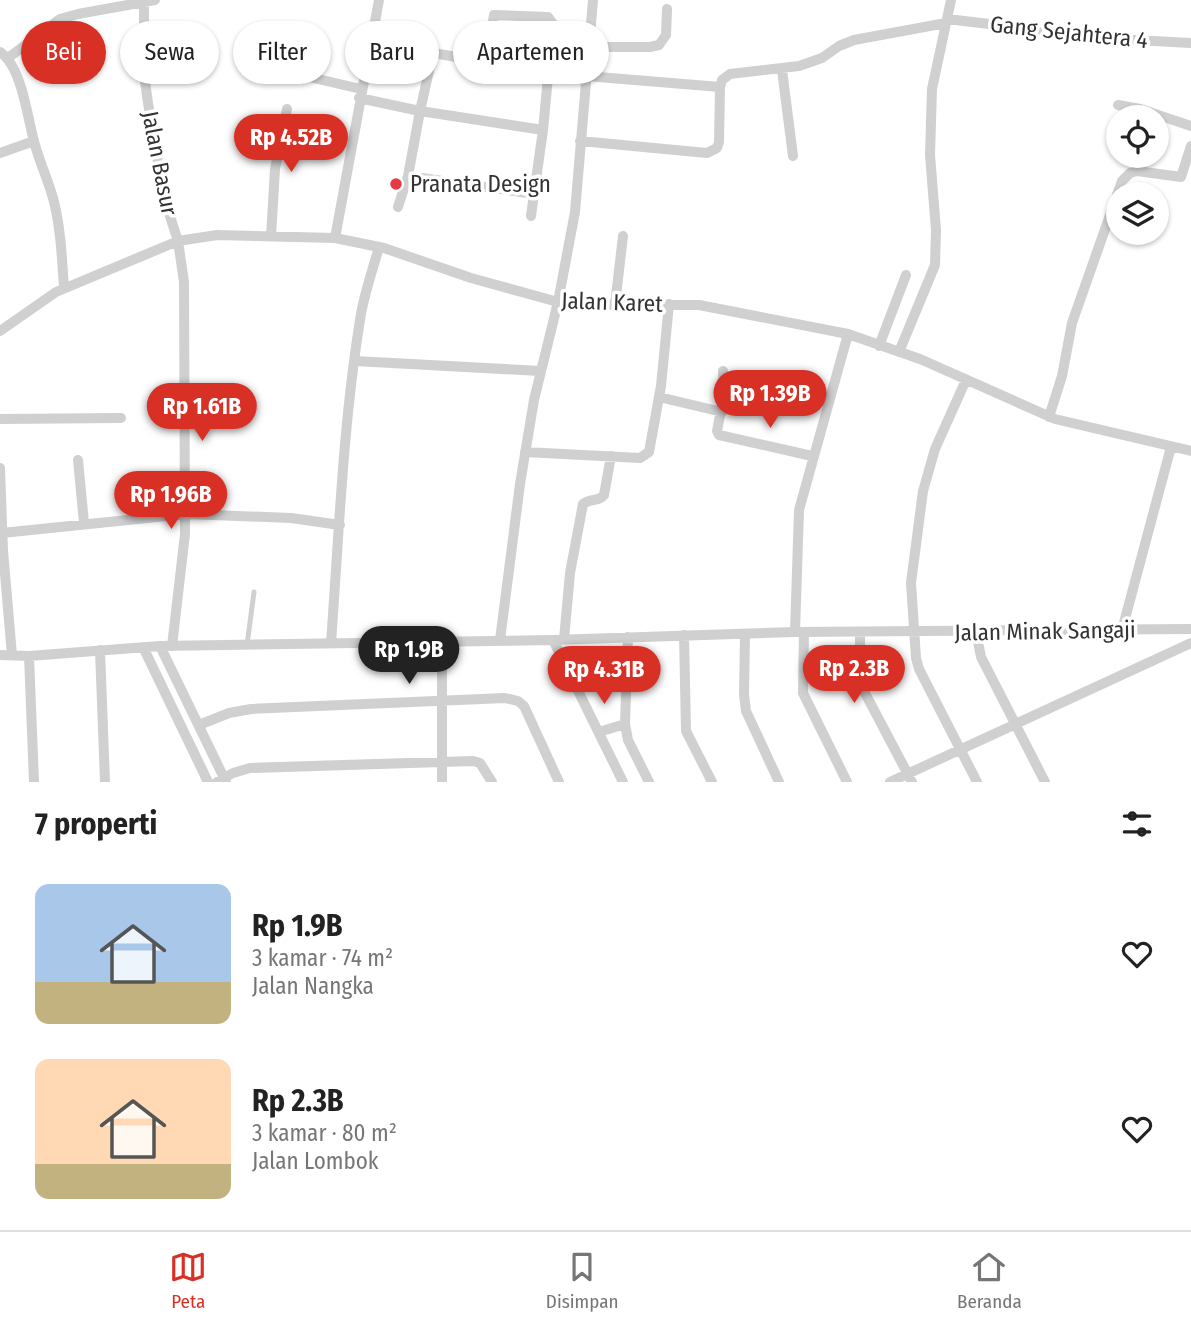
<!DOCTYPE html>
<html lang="id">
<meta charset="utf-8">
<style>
body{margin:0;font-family:"Fira Sans Condensed",sans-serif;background:#f6f6f6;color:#222;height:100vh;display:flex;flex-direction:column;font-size:26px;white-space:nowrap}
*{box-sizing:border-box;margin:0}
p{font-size:23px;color:#767676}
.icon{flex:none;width:38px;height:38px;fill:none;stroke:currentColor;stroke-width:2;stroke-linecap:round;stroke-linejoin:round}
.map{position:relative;height:782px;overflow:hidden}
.sheet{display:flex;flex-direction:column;background:#fff;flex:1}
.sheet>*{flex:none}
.top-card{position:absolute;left:21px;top:21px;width:700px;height:63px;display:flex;gap:14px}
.fabs{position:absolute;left:1106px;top:105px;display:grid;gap:14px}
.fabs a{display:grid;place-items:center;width:63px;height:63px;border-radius:50%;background:#fff;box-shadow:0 2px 5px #0004;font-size:35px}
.price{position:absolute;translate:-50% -60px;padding:0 16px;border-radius:24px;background:#d93025;color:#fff;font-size:23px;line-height:46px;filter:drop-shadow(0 2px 4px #0008)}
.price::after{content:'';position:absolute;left:50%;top:42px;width:21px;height:16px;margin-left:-10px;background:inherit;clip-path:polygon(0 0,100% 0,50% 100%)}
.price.current{background:#222;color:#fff}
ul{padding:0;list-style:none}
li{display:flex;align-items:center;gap:21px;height:175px;padding:0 35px}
li span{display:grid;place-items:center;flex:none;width:196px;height:140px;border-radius:14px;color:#555}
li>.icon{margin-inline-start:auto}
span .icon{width:84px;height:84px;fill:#fffc;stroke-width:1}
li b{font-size:30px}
h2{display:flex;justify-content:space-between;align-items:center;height:84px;padding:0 35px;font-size:30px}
.tag{padding:0 24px;border-radius:32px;background:#fff;box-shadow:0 2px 5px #0004;font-size:24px;line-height:63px}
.tag.current{background:#d93025;color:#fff}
.menu{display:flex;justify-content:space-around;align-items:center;height:98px;border-top:2px solid #e0e0e0;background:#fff;font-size:19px;color:#767676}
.menu a{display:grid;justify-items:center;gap:4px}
.menu .current{color:#d93025}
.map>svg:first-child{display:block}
</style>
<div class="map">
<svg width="1191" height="782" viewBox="0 0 1191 782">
<rect width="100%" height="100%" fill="#fff"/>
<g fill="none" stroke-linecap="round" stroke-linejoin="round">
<path stroke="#d0d0d0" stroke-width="5" d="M247 645 254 592"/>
<path stroke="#d0d0d0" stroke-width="10" d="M144 0V74L148 103 164 198 178 241 184 282 185 534 172 646
M947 19 1116 39 1191 43
M589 47H650L659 45 666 35 667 9
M0 52C22 67 27 116 34 141 39 162 49 181 54 202 61 230 62 260 64 288
M8 58 60 19 78 14 155 0
M486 62 526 68
M266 67 361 89
M782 70 793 156
M586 76 720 87
M359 98 420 111 433 53 486 62 494 15 548 17 553 24 543 130
M1118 105 1140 109 1191 126
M420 111 543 130 534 194 408 176Z
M580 141 707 153 717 148 719 142 720 87 722 80 730 74 799 66 822 58 839 46 854 40 946 23
M0 153 34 141
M398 207 408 176
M531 216 534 194
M271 236 275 169 287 109
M335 238 379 0
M615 305 623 236
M0 331 56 292 178 241 217 235 335 238 384 248 471 278 558 302 615 305H699L848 334 920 359 1055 419 1191 451
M879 346 906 275
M899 352 935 265 936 230 930 155 932 89 951 0
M355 361 540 371
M723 371 724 395 717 431 719 435 812 456
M966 380 935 449 923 491 911 583 916 658 919 669 977 782
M659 397 722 412
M1049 417 1062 376 1072 323 1122 181 1130 173 1137 171 1181 177 1191 146
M0 419 121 418
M525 452 640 458 649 452 661 386 669 304
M78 460 84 523
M0 468 3 551 12 655
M2 533 186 514 291 518 340 525
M1122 630 1171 447
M795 632 799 510 848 334
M804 632 803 693 847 782
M860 632V676L865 693 912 782
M976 632 981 657 1045 782
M745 634 744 695 746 711 779 782
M684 635 686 731 712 782
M628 637 625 724 628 740 649 782
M564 639 570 573 583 504C590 498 599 502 604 495L611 456
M500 640 520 484 534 400 558 302 575 212 593 0
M553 640 623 782
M442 641V782
M331 643C339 534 343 422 361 314 365 291 373 269 379 247
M160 646 226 782
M143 647 208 782
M100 650 105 782
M0 655 29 656 160 646 553 640 795 632 1191 629
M29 656 34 782
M199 725 229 713 251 709 505 698 518 701 524 706 559 782
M599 732 625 724
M217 782 233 773 250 768 473 761 480 763 492 782
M890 782 1191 643"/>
</g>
<circle fill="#e63946" stroke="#fff" stroke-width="2.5" cx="396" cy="184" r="7"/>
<g text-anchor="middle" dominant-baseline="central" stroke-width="7" stroke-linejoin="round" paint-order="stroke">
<g font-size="23" fill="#333" stroke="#fff">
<text transform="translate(1069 32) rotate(6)">Gang Sejahtera 4</text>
<text transform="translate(160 163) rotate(79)">Jalan Basur</text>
<text transform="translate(612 302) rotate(2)">Jalan Karet</text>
<text transform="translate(1045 631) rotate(-1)">Jalan Minak Sangaji</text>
</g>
<g font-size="23" fill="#333" stroke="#fff" text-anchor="start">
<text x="410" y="184">Pranata Design</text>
</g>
</g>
</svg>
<div class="fabs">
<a><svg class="icon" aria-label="locate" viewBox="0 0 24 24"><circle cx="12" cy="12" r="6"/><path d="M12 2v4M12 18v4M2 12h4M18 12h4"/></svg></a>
<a><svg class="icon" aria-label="layers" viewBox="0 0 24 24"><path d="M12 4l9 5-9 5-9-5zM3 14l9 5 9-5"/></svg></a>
</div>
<b class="price" style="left:291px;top:174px">Rp 4.52B</b>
<b class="price" style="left:770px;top:430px">Rp 1.39B</b>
<b class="price" style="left:202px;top:443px">Rp 1.61B</b>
<b class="price" style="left:171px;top:531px">Rp 1.96B</b>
<b class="price current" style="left:409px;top:686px">Rp 1.9B</b>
<b class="price" style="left:854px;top:705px">Rp 2.3B</b>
<b class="price" style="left:604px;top:706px">Rp 4.31B</b>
<div class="top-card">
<a class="tag current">Beli</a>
<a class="tag">Sewa</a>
<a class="tag">Filter</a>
<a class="tag">Baru</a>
<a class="tag">Apartemen</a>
</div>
</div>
<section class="sheet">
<h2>7 properti<svg class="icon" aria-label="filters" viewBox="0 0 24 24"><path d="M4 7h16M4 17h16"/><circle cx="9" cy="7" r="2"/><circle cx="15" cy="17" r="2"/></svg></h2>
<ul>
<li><span style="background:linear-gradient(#a9c7e8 70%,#c2b280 0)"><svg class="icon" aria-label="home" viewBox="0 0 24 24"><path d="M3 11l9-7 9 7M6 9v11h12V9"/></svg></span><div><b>Rp 1.9B</b><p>3 kamar · 74 m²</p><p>Jalan Nangka</p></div><svg class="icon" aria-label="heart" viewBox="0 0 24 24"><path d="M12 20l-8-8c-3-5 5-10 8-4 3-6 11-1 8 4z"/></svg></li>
<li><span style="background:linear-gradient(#ffd9b3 75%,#c2b280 0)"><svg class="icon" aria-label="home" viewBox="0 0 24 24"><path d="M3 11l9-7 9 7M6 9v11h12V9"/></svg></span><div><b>Rp 2.3B</b><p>3 kamar · 80 m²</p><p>Jalan Lombok</p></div><svg class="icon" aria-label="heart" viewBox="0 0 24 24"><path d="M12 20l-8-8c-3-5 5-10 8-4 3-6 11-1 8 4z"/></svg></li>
</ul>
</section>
<nav class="menu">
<a class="current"><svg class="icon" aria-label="map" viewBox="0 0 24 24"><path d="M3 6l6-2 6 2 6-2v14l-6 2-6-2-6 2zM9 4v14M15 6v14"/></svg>Peta</a>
<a><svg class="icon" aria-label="saved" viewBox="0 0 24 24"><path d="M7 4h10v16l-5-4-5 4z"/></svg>Disimpan</a>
<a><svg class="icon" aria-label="home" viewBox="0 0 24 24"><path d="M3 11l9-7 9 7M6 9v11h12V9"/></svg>Beranda</a>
</nav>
